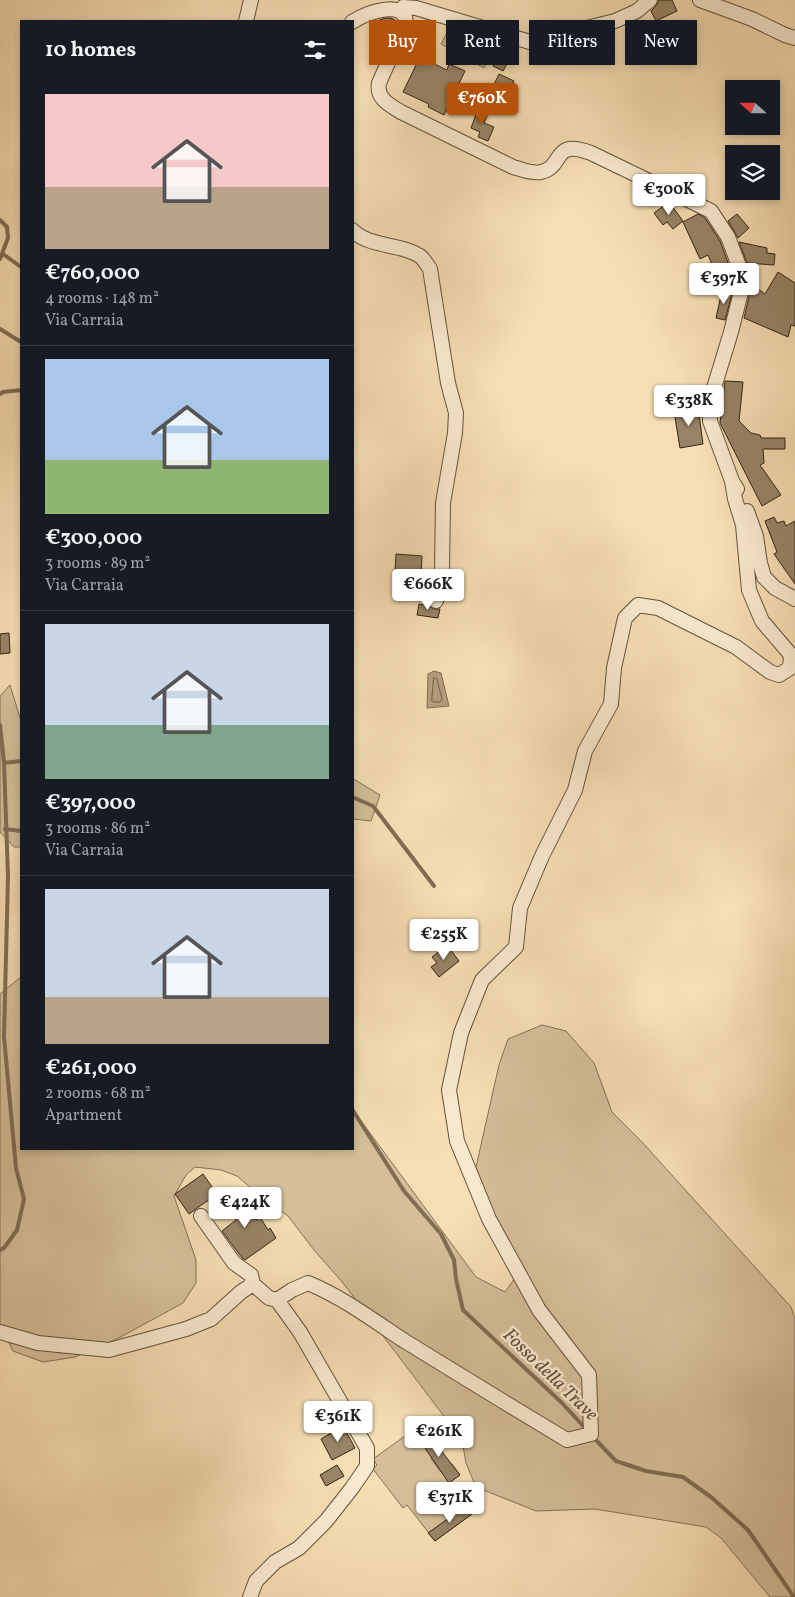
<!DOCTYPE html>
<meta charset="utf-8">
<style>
body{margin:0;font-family:Vollkorn,serif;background:#242831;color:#f1f3f6;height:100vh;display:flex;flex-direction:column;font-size:19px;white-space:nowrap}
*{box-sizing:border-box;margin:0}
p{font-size:16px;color:#9ea1a6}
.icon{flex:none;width:28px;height:28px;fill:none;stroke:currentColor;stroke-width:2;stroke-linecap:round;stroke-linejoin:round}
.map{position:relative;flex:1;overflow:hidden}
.side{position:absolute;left:20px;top:20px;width:334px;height:1130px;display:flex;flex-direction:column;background:#171b24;border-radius:0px;box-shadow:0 2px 8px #0003}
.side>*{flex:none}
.top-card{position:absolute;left:369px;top:20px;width:351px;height:45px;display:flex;gap:10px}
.needle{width:32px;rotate:291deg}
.tools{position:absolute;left:725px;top:80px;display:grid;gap:10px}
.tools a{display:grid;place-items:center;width:55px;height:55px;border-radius:0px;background:#171b24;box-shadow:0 2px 8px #0003;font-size:25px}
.price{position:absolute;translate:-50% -42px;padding:0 11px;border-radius:5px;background:#fff;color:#222;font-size:16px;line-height:32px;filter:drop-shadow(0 1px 2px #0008)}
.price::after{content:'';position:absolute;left:50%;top:30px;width:15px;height:11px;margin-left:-8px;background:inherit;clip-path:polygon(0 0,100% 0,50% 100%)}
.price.active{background:#b45309;color:#fff}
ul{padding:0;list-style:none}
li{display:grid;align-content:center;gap:10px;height:265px;padding:0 25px}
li+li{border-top:1px solid #363941}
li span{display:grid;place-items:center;height:155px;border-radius:0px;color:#555}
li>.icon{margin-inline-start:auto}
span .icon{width:90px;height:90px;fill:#fffc;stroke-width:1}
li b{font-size:21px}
h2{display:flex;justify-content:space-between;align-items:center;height:60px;padding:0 25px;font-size:21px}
.pill{padding:0 18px;border-radius:0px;background:#171b24;box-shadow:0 2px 8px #0003;font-size:18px;line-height:45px}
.pill.active{background:#b45309;color:#fff}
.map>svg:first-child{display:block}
</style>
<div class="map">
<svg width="795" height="1597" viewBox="0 0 795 1597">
<rect width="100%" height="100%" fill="#f6ddb3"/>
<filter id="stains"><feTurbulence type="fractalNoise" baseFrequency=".004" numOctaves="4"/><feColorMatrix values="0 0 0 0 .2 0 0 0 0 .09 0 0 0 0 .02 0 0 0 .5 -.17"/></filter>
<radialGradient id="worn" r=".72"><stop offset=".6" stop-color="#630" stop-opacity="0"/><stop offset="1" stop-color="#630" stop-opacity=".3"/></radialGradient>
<path fill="#d5be98" stroke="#847156" d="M453 22 496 47 484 68 441 44Z
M10 685 21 721V847H14L0 832V696Z
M352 778 380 795 371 821 353 819Z
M21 977V1149H352L353 1110 476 1277 505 1292 515 1278 476 1167 499 1065 508 1039 542 1025 566 1031 594 1063 612 1112 642 1142 791 1307 795 1319V1597H770L721 1538 706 1527 595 1509 536 1511 476 1487 466 1463 462 1440 343 1283 314 1250 288 1216 257 1193 237 1176 221 1170 195 1167 186 1175 174 1196 196 1260V1283L183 1303 115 1340 75 1357 43 1362 13 1351 0 1324V994Z
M412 1431 418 1438 426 1431 441 1450 431 1459 441 1472 452 1464 460 1475 449 1483 472 1514 435 1541 407 1505 403 1508 373 1469 377 1465 373 1459Z"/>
<path fill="#b49e7d" stroke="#806d53" d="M434 671 441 673 449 706 427 708 428 674Z"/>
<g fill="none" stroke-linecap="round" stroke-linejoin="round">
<path stroke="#746148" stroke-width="1" d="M434 678 437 679 442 699 440 702H435L432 701Z"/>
<path stroke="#806d53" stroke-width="4" d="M0 220 7 227 8 238 0 259
M3 254 21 267
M0 329 21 342
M0 394 3 392 21 390
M0 725 4 763 8 876 4 1037 16 1168 24 1199 17 1230 4 1248 0 1250
M4 763 21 761
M352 797 373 806 434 886
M5 829 21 831
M352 1109 404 1191 441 1234 454 1260 456 1279 463 1310 561 1402 587 1430
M593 1437 616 1461 646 1471 683 1477 711 1497 748 1530 794 1597"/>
</g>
<path fill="#988466" stroke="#332413" d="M659 0H672L677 11 656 21 651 11 656 6Z
M386 18H391L397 21 382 55 374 52 384 31 371 25 373 22Z
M501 52 511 57 503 71 493 66Z
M420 57 447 70 449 64 465 71 444 115 428 107 429 104 403 92Z
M499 74 514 81 505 100 490 93Z
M478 109 488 113 484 123 494 127 488 141 478 137 480 132 471 128Z
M669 202 683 221 673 229 667 222 663 225 654 213Z
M698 214 705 218 720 241 730 268 722 272 720 266 714 269 708 255 700 259 683 222Z
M737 214 749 228 738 238 728 221Z
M739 242 767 248V253L775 254 774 265 747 263Z
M778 272 795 283V326L791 325 788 337 744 318 750 292 754 286 765 294Z
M722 291 732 294 725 320 716 318Z
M725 381 743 382 739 421 751 433 760 435 761 438H785V449H763L764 463 760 465 781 495 762 506 720 423Z
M698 407 703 444 680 448 674 411Z
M774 517 777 523 784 521 786 526 795 521V584L774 554 777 552 765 521Z
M396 554 422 556 420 596 409 595V592L394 591Z
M419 604 429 606 434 609H440L438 618 417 615Z
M9 633 10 653 0 654V634Z
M447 945 459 961 439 977 431 967 437 963 432 957Z
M203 1174 217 1194 189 1214 175 1194Z
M230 1190 256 1220 260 1217 268 1230 270 1228 276 1238 245 1260 242 1258 222 1231 236 1220 220 1199Z
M343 1426 355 1448 332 1460 321 1439Z
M426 1431 460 1475 449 1483 418 1438Z
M337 1465 344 1476 326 1486 320 1475Z
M466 1506 472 1514 435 1541 428 1533Z"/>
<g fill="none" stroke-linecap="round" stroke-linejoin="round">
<defs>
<path id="minor" d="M700 0 752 19 785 35 795 38
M403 7 416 8 530 42 615 21 637 11 650 0
M246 21 251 0
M352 22C369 11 405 0 406 22L379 83C376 98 389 105 401 112L513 167C521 169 532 174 541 172 565 167 551 138 591 153L711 211 728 237 742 274V288L731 332 710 401V421L732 481 737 489
M352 230C370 248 400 243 420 256 424 259 427 265 430 269L448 383 456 413 455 433 443 503 442 570 436 601
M747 511 756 536 760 563 764 577 775 588 795 599
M201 1216 234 1263 251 1275 253 1284
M0 1332 38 1343 109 1350 186 1329 211 1319 241 1292 253 1284 269 1298 277 1300 292 1290 308 1283C342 1297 373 1320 403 1340 458 1374 512 1407 567 1440L591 1434 589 1375 539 1310 489 1219 457 1141 449 1090 461 1033 482 980 516 947 520 908 542 856 575 790 585 751 611 704 614 668 625 618 638 605 658 608 736 647 770 672 779 675 790 668 791 655 762 621 749 590 743 525 735 499 732 481
M250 1597 256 1581 275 1562 299 1548 326 1521 352 1488 367 1466V1448L300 1332 277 1300"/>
</defs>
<use href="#minor" stroke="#64523b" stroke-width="16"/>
<use href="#minor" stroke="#f9e9ce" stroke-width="14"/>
</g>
<g text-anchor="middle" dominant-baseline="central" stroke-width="5" stroke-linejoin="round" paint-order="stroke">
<g font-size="19" font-style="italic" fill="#604f38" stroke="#f9e9ce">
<text transform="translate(550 1375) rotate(44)">Fosso della Trave</text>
</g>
</g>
<rect width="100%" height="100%" filter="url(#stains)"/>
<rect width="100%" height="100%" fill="url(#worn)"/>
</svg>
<div class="tools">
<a><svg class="needle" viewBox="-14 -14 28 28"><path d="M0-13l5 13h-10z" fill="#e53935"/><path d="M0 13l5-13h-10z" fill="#9ea1a6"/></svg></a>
<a><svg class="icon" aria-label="layers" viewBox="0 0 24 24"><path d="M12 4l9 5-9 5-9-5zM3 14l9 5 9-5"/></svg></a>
</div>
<b class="price active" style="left:482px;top:125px">€760K</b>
<b class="price" style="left:669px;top:216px">€300K</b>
<b class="price" style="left:724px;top:305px">€397K</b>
<b class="price" style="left:689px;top:427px">€338K</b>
<b class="price" style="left:428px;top:611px">€666K</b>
<b class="price" style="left:444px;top:961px">€255K</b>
<b class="price" style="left:245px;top:1229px">€424K</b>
<b class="price" style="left:338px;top:1443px">€361K</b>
<b class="price" style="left:439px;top:1458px">€261K</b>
<b class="price" style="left:450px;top:1524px">€371K</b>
<div class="top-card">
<a class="pill active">Buy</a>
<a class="pill">Rent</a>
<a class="pill">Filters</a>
<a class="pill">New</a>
</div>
<section class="side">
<h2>10 homes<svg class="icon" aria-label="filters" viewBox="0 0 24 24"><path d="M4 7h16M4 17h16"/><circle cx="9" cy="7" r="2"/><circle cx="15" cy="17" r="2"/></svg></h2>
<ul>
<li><span style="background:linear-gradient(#f6c9c9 60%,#b9a48a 0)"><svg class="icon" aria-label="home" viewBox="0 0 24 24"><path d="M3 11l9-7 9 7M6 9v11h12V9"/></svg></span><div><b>€760,000</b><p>4 rooms · 148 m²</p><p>Via Carraia</p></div></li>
<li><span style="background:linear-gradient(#a9c7e8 65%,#8fb573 0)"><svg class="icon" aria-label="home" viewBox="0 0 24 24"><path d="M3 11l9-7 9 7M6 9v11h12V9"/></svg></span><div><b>€300,000</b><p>3 rooms · 89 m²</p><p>Via Carraia</p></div></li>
<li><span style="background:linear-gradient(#c9d6e8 65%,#7fa58c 0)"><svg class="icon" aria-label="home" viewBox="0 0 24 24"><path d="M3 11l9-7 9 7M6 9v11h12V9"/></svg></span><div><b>€397,000</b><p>3 rooms · 86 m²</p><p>Via Carraia</p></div></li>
<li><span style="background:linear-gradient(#c9d6e8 70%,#b9a48a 0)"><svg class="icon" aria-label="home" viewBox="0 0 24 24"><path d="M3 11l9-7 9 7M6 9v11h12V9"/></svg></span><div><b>€261,000</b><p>2 rooms · 68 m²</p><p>Apartment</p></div></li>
</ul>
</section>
</div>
